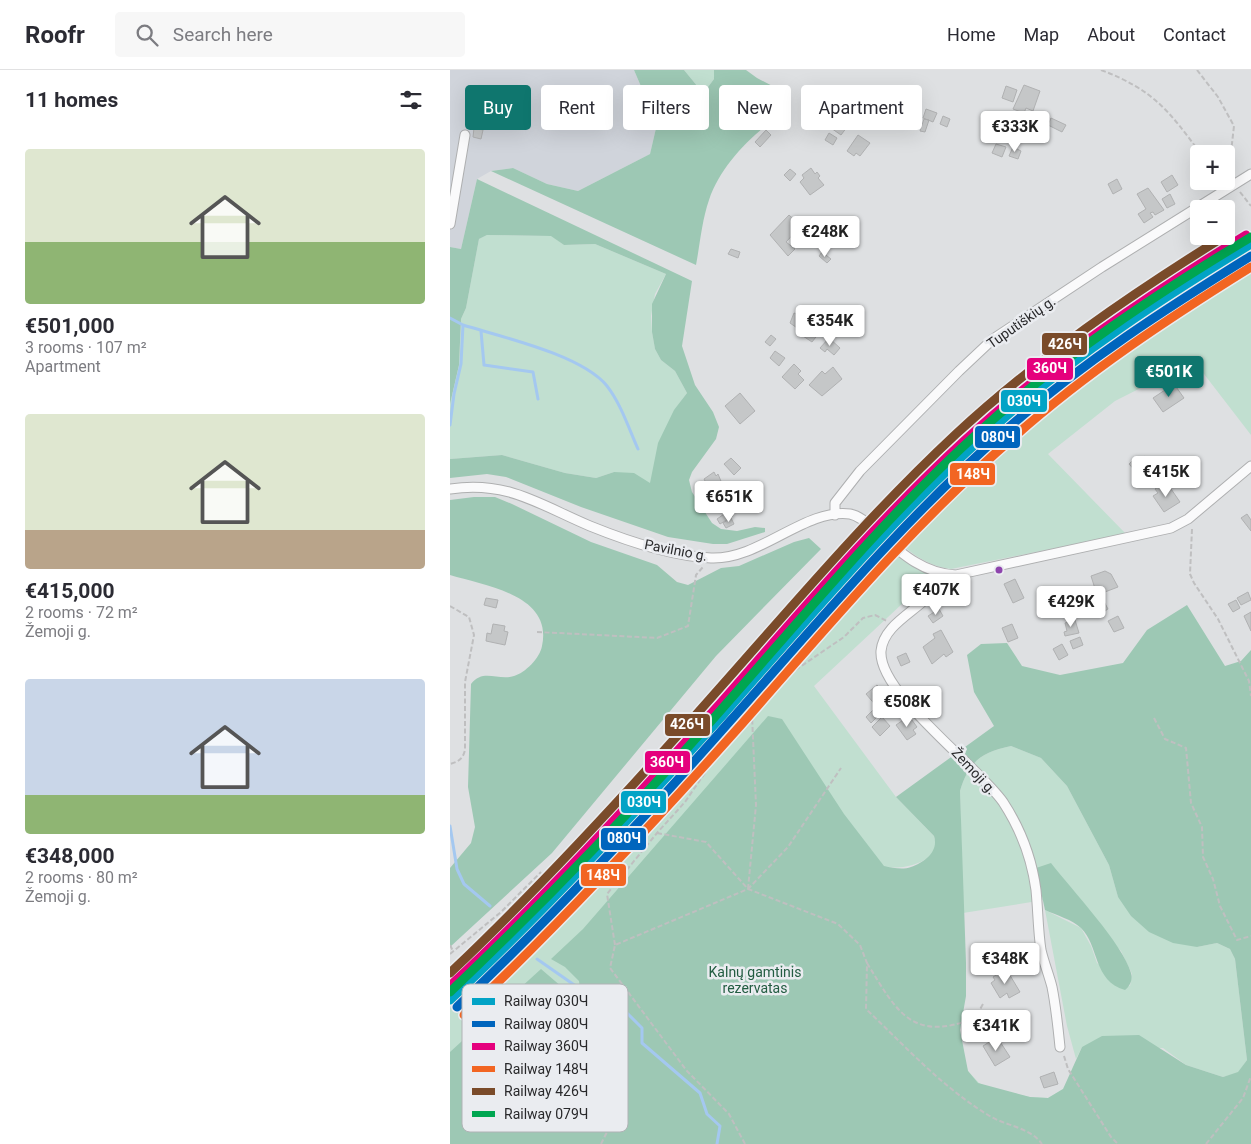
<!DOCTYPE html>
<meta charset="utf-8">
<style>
body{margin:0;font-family:Roboto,sans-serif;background:#f7f7f7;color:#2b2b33;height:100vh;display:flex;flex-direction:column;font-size:19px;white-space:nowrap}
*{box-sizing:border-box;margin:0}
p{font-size:16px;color:#7c7c81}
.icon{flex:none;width:28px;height:28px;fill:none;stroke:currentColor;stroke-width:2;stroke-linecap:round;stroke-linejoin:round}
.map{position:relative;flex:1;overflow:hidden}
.details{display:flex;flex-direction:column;background:#fff;width:450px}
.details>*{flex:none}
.guide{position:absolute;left:15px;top:15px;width:475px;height:45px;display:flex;gap:10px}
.controls{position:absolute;left:740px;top:75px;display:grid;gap:10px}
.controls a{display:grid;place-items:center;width:45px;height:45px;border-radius:5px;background:#fff;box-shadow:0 5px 20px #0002;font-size:25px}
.price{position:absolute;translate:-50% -42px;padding:0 11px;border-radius:5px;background:#fff;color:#222;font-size:16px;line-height:32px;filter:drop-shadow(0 1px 2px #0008)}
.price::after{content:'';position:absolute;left:50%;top:30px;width:15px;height:11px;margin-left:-8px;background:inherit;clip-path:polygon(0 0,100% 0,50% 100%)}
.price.current{background:#0f766e;color:#fff}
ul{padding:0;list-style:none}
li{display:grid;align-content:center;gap:10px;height:265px;padding:0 25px}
li span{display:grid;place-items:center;height:155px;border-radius:5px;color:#555}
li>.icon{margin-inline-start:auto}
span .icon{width:90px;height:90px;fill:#fffc;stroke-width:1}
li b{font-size:21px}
h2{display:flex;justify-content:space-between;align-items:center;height:60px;padding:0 25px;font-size:21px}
.pill{padding:0 18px;border-radius:5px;background:#fff;box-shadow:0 5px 20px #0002;font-size:18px;line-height:45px}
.pill.current{background:#0f766e;color:#fff}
header{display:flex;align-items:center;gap:30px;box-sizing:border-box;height:70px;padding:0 25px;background:#fff;border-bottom:1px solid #e1e1e2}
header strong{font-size:24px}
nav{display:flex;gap:28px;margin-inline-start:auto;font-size:18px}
.search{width:350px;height:45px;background:#f7f7f7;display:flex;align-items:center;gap:12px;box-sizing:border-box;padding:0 18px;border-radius:5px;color:#7c7c81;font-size:19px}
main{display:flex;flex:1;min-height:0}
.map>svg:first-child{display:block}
</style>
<header>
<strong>Roofr</strong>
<div class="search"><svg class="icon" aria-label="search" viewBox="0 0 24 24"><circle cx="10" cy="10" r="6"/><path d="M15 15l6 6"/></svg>Search here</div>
<nav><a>Home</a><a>Map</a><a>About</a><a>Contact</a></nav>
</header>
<main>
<section class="details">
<h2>11 homes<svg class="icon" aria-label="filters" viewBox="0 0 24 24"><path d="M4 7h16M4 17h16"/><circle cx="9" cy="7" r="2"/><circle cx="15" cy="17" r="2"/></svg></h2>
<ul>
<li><span style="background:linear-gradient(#dfe7d0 60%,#8fb573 0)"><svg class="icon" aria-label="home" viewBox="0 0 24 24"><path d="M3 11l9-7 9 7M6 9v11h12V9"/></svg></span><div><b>€501,000</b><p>3 rooms · 107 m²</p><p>Apartment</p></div></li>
<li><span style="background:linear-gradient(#dfe7d0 75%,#b9a48a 0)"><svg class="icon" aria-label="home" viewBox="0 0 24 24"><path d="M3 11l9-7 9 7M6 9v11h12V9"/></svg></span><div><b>€415,000</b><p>2 rooms · 72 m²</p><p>Žemoji g.</p></div></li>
<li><span style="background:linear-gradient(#c9d6e8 75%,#8fb573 0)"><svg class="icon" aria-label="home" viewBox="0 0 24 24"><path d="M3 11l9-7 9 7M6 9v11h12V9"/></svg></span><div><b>€348,000</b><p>2 rooms · 80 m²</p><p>Žemoji g.</p></div></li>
</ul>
</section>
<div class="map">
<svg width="801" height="1074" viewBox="0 0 801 1074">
<rect width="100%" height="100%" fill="#dee0e2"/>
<path fill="#d0d4db" d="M0 0H184L207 54 200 84 128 121 97 114 63 98 41 101 27 109 11 179 0 177Z"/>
<path fill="#c1dfd0" d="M234 0H264V9L258 17H248Z
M37 165 102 166 114 175 145 174 216 204 205 224 201 246 202 262 205 279 211 290 225 301 237 323C214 353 208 378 201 414L164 402 146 408 115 403 52 385 0 389V334L9 295 11 249 16 238 29 169Z
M801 179V365L744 291 665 331 598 384 676 464 501 499C475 496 458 480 438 464L569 343 618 302Z
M432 472 457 492 482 506 364 616 446 727 484 766C493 792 453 800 435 797L476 885 518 1001 529 1013 539 1018 580 1027 598 1028 613 1019 660 1067 0 1074V938L65 880 109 834Z
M561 676 591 688 617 716 659 795 668 827 747 877 767 873 780 879 785 889 797 990 788 1003 773 1007 736 995 713 978 632 977 626 989 617 956 595 840 631 858 641 876 647 893 680 916 682 904 671 881 586 798 594 830 513 843 510 721C519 691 532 682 561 676Z"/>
<path fill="#9dc8b4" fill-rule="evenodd" d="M184 0H234L248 17H258L264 9V0H296L307 8 330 20 338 28 337 40C305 62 272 92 259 130 252 150 250 174 246 195L41 101 63 98 97 114 128 121 200 84 207 54Z
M27 109 242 211 232 276 245 315 263 342 269 357 266 369 242 402 239 410 242 422 262 453 271 459 287 461 305 457 315 458V462L277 474H263L218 467 131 437 56 407 37 404 0 408V389L52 385 115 403 146 408 164 402 184 403 200 413 208 373 224 340 237 323 225 301 211 290 205 279 202 262V234L216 204 145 174 114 175 101 166 37 165 29 169 16 238 11 249 9 295 0 334V177L11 179Z
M24 427H45L62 434 141 472 207 495 227 512 238 515 271 498 289 496 344 472 359 468 371 479 266 586 102 783 0 877V798L21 773 25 757 18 717 21 614C33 598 48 611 64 606 75 603 90 588 92 576 103 525 36 516 0 505V430Z
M737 535 775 596 791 591 801 580V1074H0V982L91 899 119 923 130 919 129 911 115 897 101 889 133 859 318 646 332 649 394 744 434 796C443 798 453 800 461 797 475 792 489 781 484 766L446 727 544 656 524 622 517 585 531 574 557 573 572 596 610 605 673 593 697 560ZM561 676 591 688 617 716 659 795 668 827 681 846 699 862 723 873 747 877 767 873 780 879 785 889 797 990 788 1002 773 1007 736 995 689 965 652 966 632 977 613 1019 598 1028 580 1027 528 1013 518 1001 510 960 516 926V893L510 721C519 691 532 682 561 676Z
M601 793C621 819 673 874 681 903 683 909 680 916 675 920 643 911 649 875 631 858 623 850 606 845 595 840L586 798Z"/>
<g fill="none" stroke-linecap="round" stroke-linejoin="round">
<path stroke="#a4c8f0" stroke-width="3" d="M0 248 13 255 11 294 4 324 0 355
M13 255C52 267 132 285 157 316 171 334 179 359 188 379
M31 261 34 295 83 302 88 329
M0 756 7 799 14 814 40 836
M87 889 130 919 149 924 177 943 192 958V973L250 1023 257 1044 270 1056 267 1074"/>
</g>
<path fill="#c5c7c8" stroke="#b0b1b2" d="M574 15 590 21 583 41 576 38 574 43 563 39Z
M556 16 567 20 563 32 552 28Z
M476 39 487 43 483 52 473 48Z
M493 46 500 49 497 57 490 54Z
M383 48 397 57 391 65 378 56Z
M601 48 616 55 612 62 598 55Z
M474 49 479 50 475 62 470 61Z
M24 58 33 60 31 69 23 67Z
M316 60 321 65 310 77 305 72Z
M379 63 387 68 383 75 375 70Z
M408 65 420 73 410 86 406 83 404 86 397 81Z
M546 74 556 77 552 87 542 83Z
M563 77 571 81 568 89 559 86Z
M361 98 365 104 367 102 370 106 368 108 374 115 360 125 350 112 354 108 352 105Z
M340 99 346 104 340 111 334 105Z
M722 105 728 115 717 122 711 112Z
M667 109 672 119 663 124 658 114Z
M698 118 714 140 705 145 703 142 700 143 703 147 694 153 688 144 696 139 687 124Z
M720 124 725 134 717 138 712 129Z
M339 145 351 156 336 172 345 179 338 186 320 165Z
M281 179 290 182 288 188 278 184Z
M372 182 381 189 377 193 369 186Z
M344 243 358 249 353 262 340 253Z
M364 251 373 258 362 272 353 266Z
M321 265 326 269 320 276 315 272Z
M379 268 390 278 384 285 377 279 375 282 370 278Z
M325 281 335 288 329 296 320 288Z
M344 294 351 301 348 304 354 310 345 319 332 307Z
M383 297 392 309 372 326 359 315 372 301 375 304Z
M724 314 734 328 713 342 703 328Z
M290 323 305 341 290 354 275 336Z
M695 386 704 396 689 405 679 394 683 390 686 394Z
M281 388 291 398 284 405 274 394Z
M264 402 266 406 268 404 273 416 258 425 252 415 256 413 254 409Z
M712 414 715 419 719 416 730 432 714 442 703 426 708 423 705 419Z
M280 440 283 446 270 454 267 449Z
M797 444 801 450V461L791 448Z
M281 448 284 454 276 458 273 453Z
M655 501 661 504 668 517 647 525 641 506Z
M565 509 574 528 563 533 554 514Z
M798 522 801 530 791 535 787 528Z
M650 524 658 539 650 544 642 529Z
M36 528 48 530 46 538 34 535Z
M786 530 790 538 783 542 778 534Z
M489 539 493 546 483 553 478 546Z
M801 542V561L794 546Z
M668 546 674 558 664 562 658 551Z
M625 550 629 563 615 566 614 562 617 561 615 553Z
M43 554 55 556 54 561 58 562 55 575 36 571 37 563 41 564Z
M562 554 568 568 558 572 552 558Z
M491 560 503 582 496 587 494 584 482 594 473 577 485 568 483 564Z
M630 567 633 575 623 579 620 571Z
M612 574 618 585 609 590 603 579Z
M456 583 460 592 451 596 447 587Z
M427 615 439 628 428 638 416 624Z
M424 639 429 645 421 653 416 647Z
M459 646 467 657 463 660 466 664 457 670 446 655Z
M432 647 440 656 430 666 422 657Z
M587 886 589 893 580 897 577 891Z
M551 902 553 906 558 902 570 922 559 928 557 923 550 928 541 913 545 910 543 907Z
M544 942 551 954 544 958 538 946Z
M547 967 560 987 545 996 533 976Z
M604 1002 608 1014 594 1018 590 1007Z"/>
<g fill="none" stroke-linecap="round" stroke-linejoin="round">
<defs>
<path id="street" d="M0 154 15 65
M0 419C57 410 90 435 140 456 177 471 220 486 261 488 310 490 355 438 400 444 411 446 420 456 428 463 451 483 474 504 506 505L721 458 738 449 801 396
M385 445V433L410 401 509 301 543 269 652 197 801 104
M494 504C484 536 434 548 431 581 428 623 528 696 553 732 570 758 582 790 586 820 588 840 588 861 591 880 594 893 599 905 602 917 606 937 608 957 610 977"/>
</defs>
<use href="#street" stroke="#aeafb0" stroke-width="11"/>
<path stroke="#bfbfc0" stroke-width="2" stroke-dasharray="5 2.5" stroke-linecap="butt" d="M651 0C704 20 719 41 751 84
M747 0 768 27 784 56 778 108
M790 122 801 136
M742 459 740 504 744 513 768 549 799 611 801 626
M0 536 19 547 24 565 15 612V680C13 689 8 692 0 694
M87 562 207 568 238 556 246 505 253 497
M704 648 715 669 736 678 741 733 752 757 753 787 763 809 770 836 787 870 801 866
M207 763 256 772 298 819 388 854 410 875 417 893 416 939C455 976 492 1017 538 1045 555 1056 580 1057 592 1074
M298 819 306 735 302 646
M0 875 3 881
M165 875 157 824 207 763 235 732 259 697 344 601 394 567 413 548 425 545 437 551
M0 884 51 842 91 802
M417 893C447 942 462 973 525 948L533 934
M0 913 83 834 211 694
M614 986 618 999 661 1067 668 1074
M151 1074 163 1050 170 970
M295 1074 279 1044 237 1001 160 898 165 875 298 819 338 777 391 698
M756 1074 793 1028 801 1006"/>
<use href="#street" stroke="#fafafb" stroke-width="9"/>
<defs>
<path id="rail-1" d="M0 930C96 840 185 743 273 645 362 544 450 439 552 350 628 283 714 227 801 174"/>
<path id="rail-2" d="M7 937C103 846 193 750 281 650 370 550 457 446 558 358 633 292 717 238 801 186"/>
<path id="rail-3" d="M0 916C94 828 181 733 267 637 347 546 426 452 515 370 601 291 697 226 796 165"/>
<path id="rail-4" d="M14 945C111 853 201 756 290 656 378 556 464 453 565 366 637 302 719 248 801 197"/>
<path id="rail-5" d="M0 903C92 816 177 723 260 629 340 539 418 446 506 364 588 288 680 225 775 166"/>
<path id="rail-6" d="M0 922C86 840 169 755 247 667 340 563 427 454 530 361 613 286 706 224 801 167"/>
</defs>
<use href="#rail-1" stroke="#eaecf0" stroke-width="12"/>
<use href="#rail-2" stroke="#eaecf0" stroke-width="12"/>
<use href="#rail-3" stroke="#eaecf0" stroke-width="12"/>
<use href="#rail-4" stroke="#eaecf0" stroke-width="12"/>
<use href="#rail-5" stroke="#eaecf0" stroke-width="12"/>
<use href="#rail-6" stroke="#eaecf0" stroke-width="12"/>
<use href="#rail-1" stroke="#02a3c6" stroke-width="9"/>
<use href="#rail-2" stroke="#0065bd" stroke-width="9"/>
<use href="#rail-3" stroke="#e5007d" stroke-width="9"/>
<use href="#rail-4" stroke="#f26522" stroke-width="9"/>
<use href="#rail-5" stroke="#7a4b2a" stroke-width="9"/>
<use href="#rail-6" stroke="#00a651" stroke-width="9"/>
</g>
<circle fill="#8e44ad" stroke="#eaecf0" stroke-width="2" cx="549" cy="500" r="4.5"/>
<g text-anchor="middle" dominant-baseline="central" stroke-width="5" stroke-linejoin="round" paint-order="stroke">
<g font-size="14" fill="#29292b" stroke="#eaecf0">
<text transform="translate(571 252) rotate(-35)">Tuputiškių g.</text>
<text transform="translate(226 480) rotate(11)">Pavilnio g.</text>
<text transform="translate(524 701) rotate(47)">Žemoji g.</text>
</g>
<g font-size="14" fill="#235d42" stroke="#eaecf0">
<text x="305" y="902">Kalnų gamtinis<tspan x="305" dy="16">rezervatas</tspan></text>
</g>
</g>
<rect x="12" y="914" width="166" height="148" rx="8" fill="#eaecf0" stroke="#b0b2b5" stroke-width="1"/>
<rect x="22" y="928" width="23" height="7" fill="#02a3c6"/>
<rect x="22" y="951" width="23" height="6" fill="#0065bd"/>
<rect x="22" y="973" width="23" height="7" fill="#e5007d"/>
<rect x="22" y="996" width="23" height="6" fill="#f26522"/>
<rect x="22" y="1018" width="23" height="7" fill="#7a4b2a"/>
<rect x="22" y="1041" width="23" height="6" fill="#00a651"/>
<g font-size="14" fill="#29292b">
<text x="54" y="936">Railway 030Ч</text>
<text x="54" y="959">Railway 080Ч</text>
<text x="54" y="981">Railway 360Ч</text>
<text x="54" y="1004">Railway 148Ч</text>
<text x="54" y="1026">Railway 426Ч</text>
<text x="54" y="1049">Railway 079Ч</text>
</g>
<g stroke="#eaecf0" stroke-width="2">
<rect x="591" y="262" width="47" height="24" rx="5" fill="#7a4b2a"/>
<rect x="576" y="287" width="48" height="24" rx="5" fill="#e5007d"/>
<rect x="550" y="319" width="48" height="24" rx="5" fill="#02a3c6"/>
<rect x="524" y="355" width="47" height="24" rx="5" fill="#0065bd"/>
<rect x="499" y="392" width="47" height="24" rx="5" fill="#f26522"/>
<rect x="214" y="643" width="47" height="24" rx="5" fill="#7a4b2a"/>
<rect x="194" y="680" width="47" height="24" rx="5" fill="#e5007d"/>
<rect x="170" y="720" width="47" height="24" rx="5" fill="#02a3c6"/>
<rect x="150" y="757" width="47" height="24" rx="5" fill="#0065bd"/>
<rect x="130" y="793" width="47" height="24" rx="5" fill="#f26522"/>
</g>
<g font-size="14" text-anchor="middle" font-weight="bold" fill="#fff">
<text x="615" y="279">426Ч</text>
<text x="600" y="303">360Ч</text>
<text x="574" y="336">030Ч</text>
<text x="548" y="372">080Ч</text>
<text x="523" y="409">148Ч</text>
<text x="237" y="659">426Ч</text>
<text x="217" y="697">360Ч</text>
<text x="194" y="737">030Ч</text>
<text x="174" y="773">080Ч</text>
<text x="153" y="810">148Ч</text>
</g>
</svg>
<div class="controls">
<a>+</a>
<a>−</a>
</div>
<b class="price" style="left:565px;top:83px">€333K</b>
<b class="price" style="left:375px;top:188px">€248K</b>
<b class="price" style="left:380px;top:277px">€354K</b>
<b class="price current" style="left:719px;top:328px">€501K</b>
<b class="price" style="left:716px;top:428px">€415K</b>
<b class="price" style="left:279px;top:453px">€651K</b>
<b class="price" style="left:486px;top:546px">€407K</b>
<b class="price" style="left:621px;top:558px">€429K</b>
<b class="price" style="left:457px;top:658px">€508K</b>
<b class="price" style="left:555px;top:915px">€348K</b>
<b class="price" style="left:546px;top:982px">€341K</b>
<div class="guide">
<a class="pill current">Buy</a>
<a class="pill">Rent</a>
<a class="pill">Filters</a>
<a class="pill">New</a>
<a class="pill">Apartment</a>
</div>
</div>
</main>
